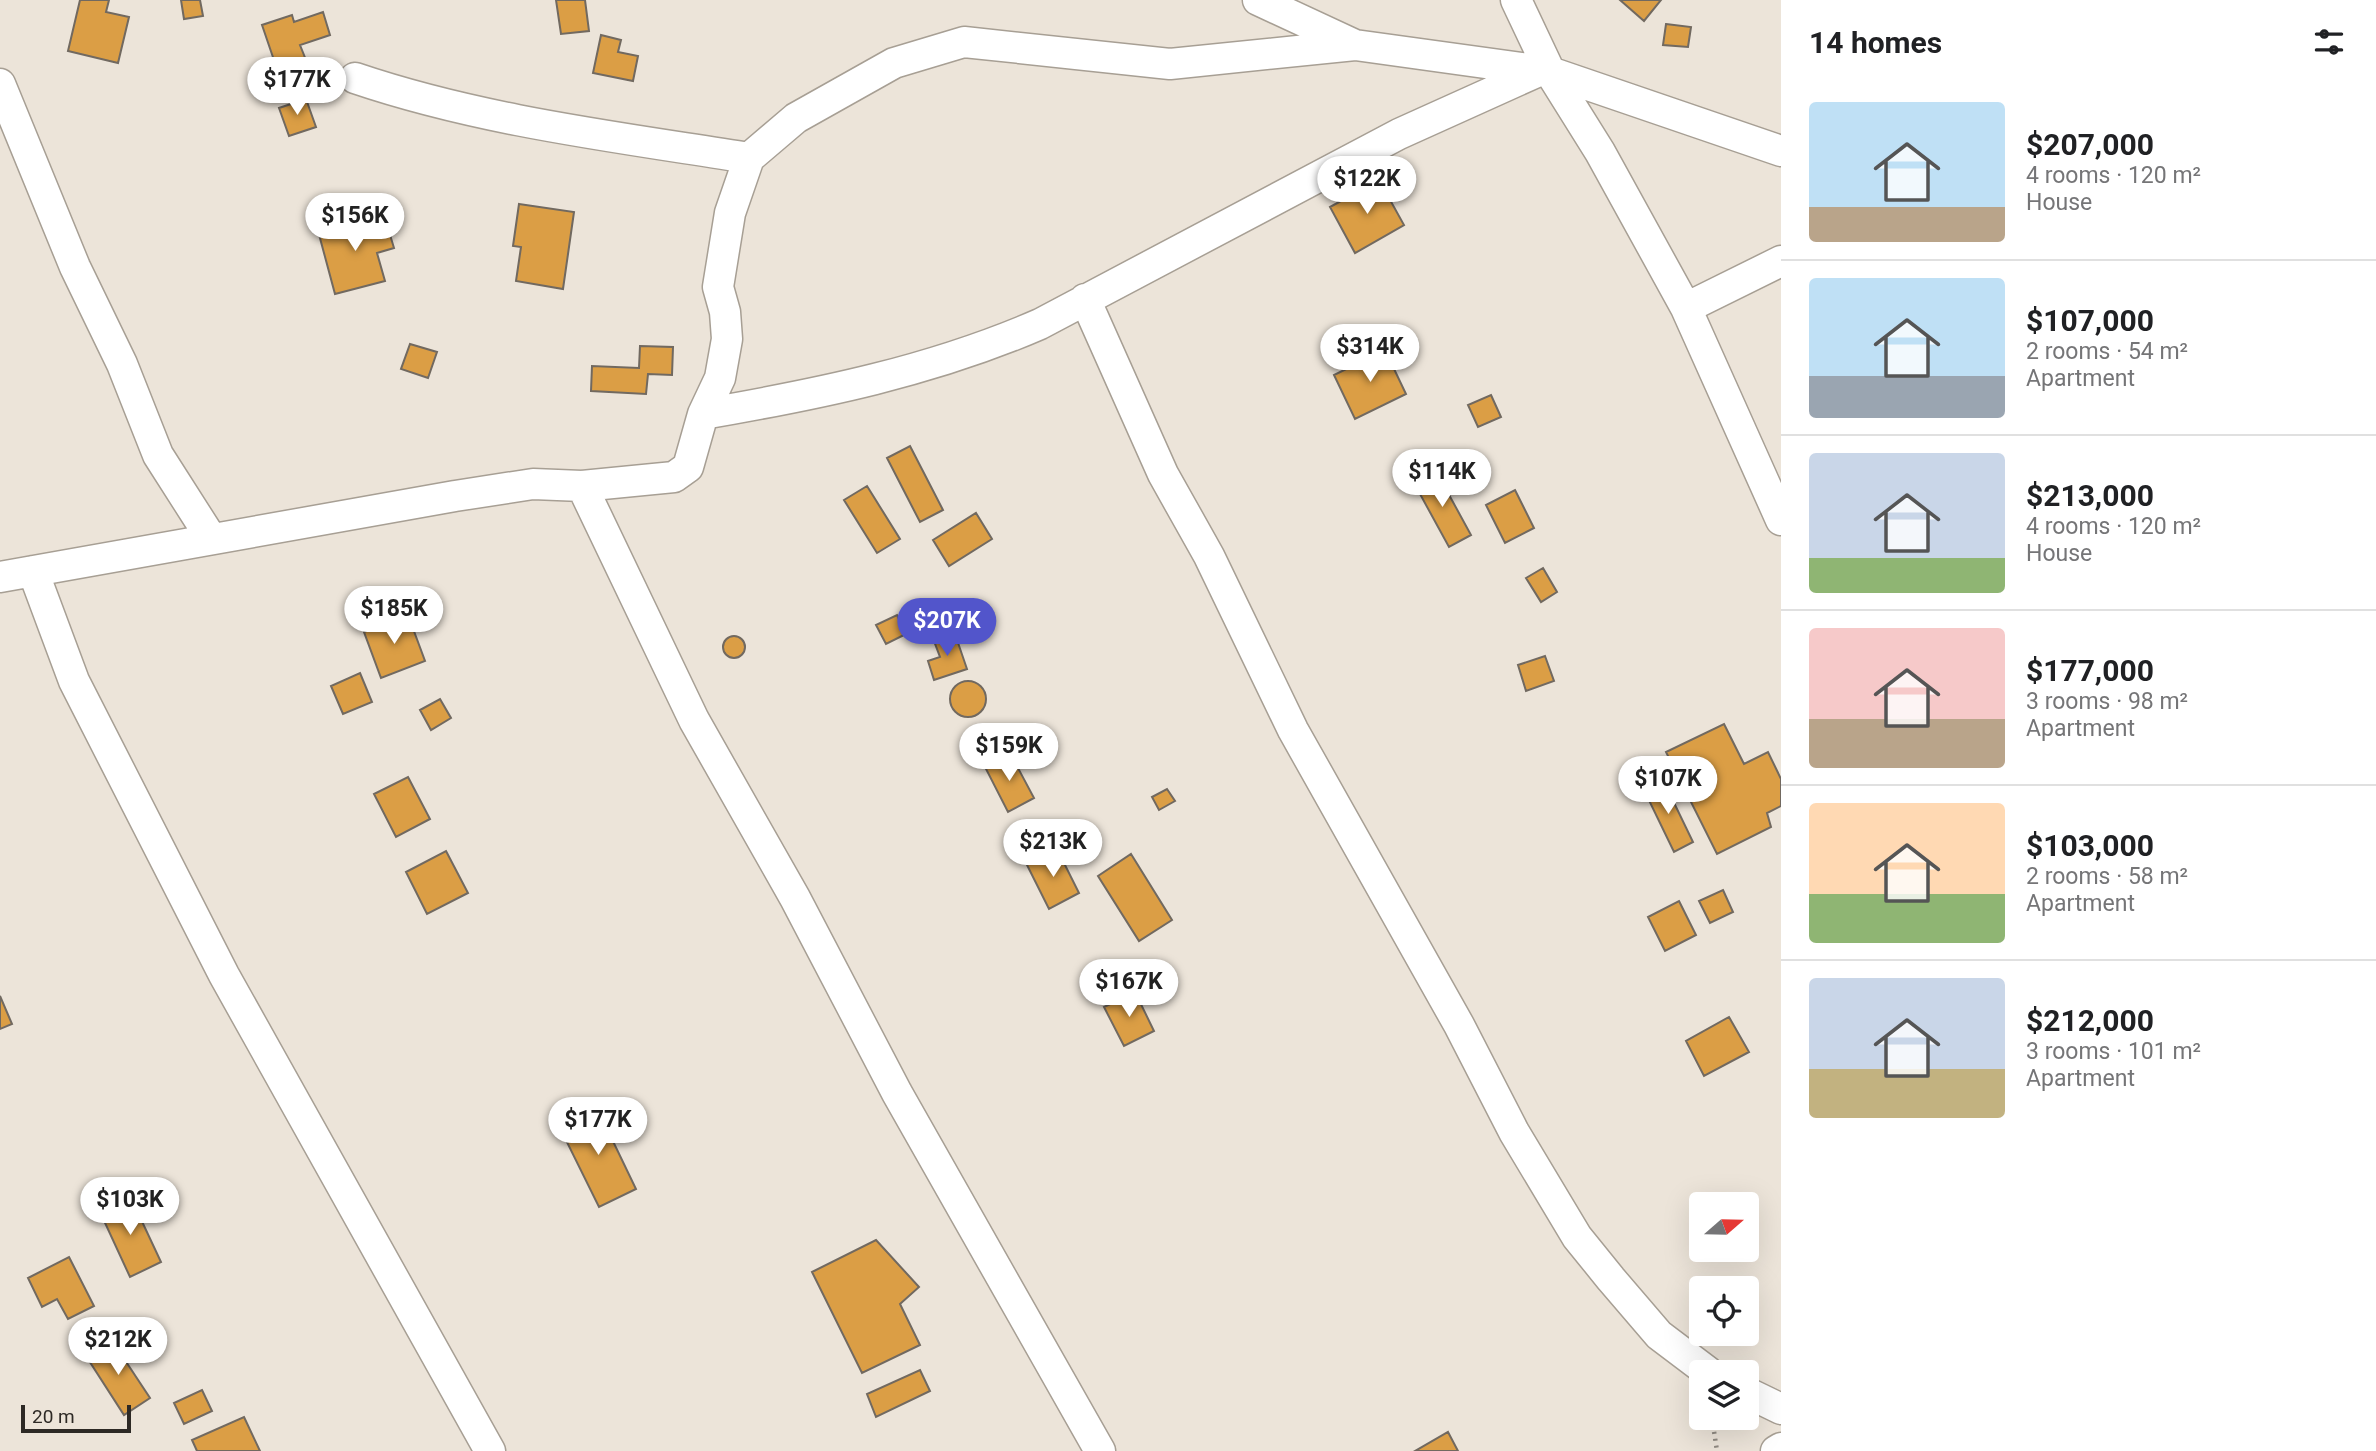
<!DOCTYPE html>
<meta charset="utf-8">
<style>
body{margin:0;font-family:Roboto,sans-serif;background:#f2f2f2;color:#202124;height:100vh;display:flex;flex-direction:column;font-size:26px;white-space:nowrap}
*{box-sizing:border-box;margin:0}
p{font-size:23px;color:#757577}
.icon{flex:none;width:38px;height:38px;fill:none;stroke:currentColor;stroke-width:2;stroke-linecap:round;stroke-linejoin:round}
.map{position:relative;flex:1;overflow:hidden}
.details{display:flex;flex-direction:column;background:#fff;width:595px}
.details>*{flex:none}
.needle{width:46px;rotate:70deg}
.buttons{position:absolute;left:1689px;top:1192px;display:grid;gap:14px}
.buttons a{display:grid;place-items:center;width:70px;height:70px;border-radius:7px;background:#fff;box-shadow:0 7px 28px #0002;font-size:35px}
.scale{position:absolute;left:21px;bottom:18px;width:110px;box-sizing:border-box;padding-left:7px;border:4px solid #2d2925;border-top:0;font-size:19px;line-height:24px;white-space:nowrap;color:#2d2925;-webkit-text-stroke:5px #ece4d9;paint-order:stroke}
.price{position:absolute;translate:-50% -60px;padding:0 16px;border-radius:24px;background:#fff;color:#222;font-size:23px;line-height:46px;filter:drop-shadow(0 2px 4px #0008)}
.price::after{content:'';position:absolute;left:50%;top:42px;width:21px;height:16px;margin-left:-10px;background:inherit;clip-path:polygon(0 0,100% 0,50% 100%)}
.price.on{background:#5255cb;color:#fff}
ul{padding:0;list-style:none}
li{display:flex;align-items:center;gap:21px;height:175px;padding:0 28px}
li+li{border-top:2px solid #e0e0e0}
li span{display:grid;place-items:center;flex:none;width:196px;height:140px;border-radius:7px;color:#555}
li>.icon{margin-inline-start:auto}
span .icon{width:84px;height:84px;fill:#fffc;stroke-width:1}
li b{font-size:30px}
h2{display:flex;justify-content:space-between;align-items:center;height:84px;padding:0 28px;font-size:30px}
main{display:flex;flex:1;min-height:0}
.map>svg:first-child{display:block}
</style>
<main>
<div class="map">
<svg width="1781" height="1451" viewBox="0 0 1781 1451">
<rect width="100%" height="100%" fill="#ece4d9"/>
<path fill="#db9e45" stroke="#716960" stroke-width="2" d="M80 0H109L106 12 129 17 118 63 68 51Z
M181 0H200L203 16 184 19Z
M556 0H585L589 31 561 34Z
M1620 0H1661L1644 21Z
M323 12 330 35 300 45 306 60 277 69 262 25 292 15 294 22Z
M1666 24 1691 27 1688 47 1663 45Z
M601 35 621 40 618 52 638 56 633 81 593 73Z
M306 99 316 127 289 136 279 108Z
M1379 180 1404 225 1355 253 1330 207Z
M519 204 574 212 563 289 516 281 521 247 513 246Z
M385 218 394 248 377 253 385 281 335 294 317 227 347 219 349 228Z
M410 344 437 352 428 378 401 369Z
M640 346 673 347 672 375 648 374 646 394 591 391 592 366 639 368Z
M1385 350 1406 394 1355 419 1334 375Z
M1491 395 1501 417 1478 427 1468 405Z
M910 446 943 510 920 522 887 458Z
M1436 471 1471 535 1449 547 1414 483Z
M867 486 900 539 877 553 844 500Z
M1515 490 1534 528 1505 543 1486 505Z
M976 513 992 539 949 566 933 540Z
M1543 568 1557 592 1541 602 1526 578Z
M939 603 949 621 923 635 912 616Z
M408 615 425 661 381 678 364 632Z
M897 615 906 634 886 644 876 625Z
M955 634 967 669 934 680 928 661 940 657 934 641Z
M723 647a11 11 0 1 1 22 0a11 11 0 1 1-22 0Z
M1545 656 1554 681 1526 691 1518 665Z
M360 673 372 702 343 714 331 686Z
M950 699a18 18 0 1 1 36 0a18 18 0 1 1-36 0Z
M440 699 451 718 431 730 420 710Z
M1724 724 1744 764 1768 752 1781 779V806L1767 813 1771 827 1717 854 1666 752Z
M1010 753 1034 798 1008 812 985 767Z
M408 777 430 819 396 837 374 794Z
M1663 780 1693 842 1674 852 1644 790Z
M1167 789 1175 801 1159 810 1152 797Z
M1057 849 1079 893 1049 909 1026 863Z
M446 851 468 893 427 914 406 872Z
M1131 854 1172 920 1139 941 1098 876Z
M1723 890 1733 912 1710 923 1699 901Z
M1679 901 1696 935 1665 951 1648 917Z
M1135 992 1154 1031 1124 1046 1104 1007Z
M0 996 12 1024 0 1029Z
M1729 1017 1749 1052 1704 1076 1686 1041Z
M597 1108 636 1189 599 1207 559 1126Z
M131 1198 161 1262 130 1277 100 1212Z
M876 1240 919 1287 900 1304 920 1345 862 1373 812 1272Z
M69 1257 94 1306 68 1319 57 1299 42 1307 28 1278Z
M111 1339 150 1398 124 1415 86 1356Z
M920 1370 930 1391 876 1417 867 1394Z
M202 1390 212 1411 184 1424 174 1403Z
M244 1417 260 1451H197L192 1440Z
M1448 1432 1458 1451H1415Z"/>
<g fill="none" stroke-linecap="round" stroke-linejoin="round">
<defs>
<path id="minor" d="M1258 0 1355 45
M1516 0 1550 72 1600 152 1686 308 1781 520
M355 78C482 121 617 137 749 158
M0 84 75 267 122 364 158 455 211 538
M1085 299 1163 474 1209 556 1293 730 1459 1025 1514 1132 1577 1237 1611 1279 1659 1335 1708 1372
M1686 308 1781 261
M703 414C819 394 932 371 1040 324L1399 134 1541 70
M582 486 694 720 795 898 897 1093 1100 1451
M33 571 74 681 224 975 490 1451
M0 577 455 496 533 484 582 486 674 477 688 467 703 414 720 378 727 339 725 312 718 287 730 213 749 158 796 118 894 63 964 42 1170 64 1355 45 1550 72 1781 151
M1746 1392 1781 1409
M1776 1451 1781 1448"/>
</defs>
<use href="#minor" stroke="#a79f94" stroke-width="33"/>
<path stroke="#908a82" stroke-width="4.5" stroke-dasharray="2 5" stroke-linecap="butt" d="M1712 1418 1717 1451"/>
<use href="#minor" stroke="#fff" stroke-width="30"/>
</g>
</svg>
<div class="buttons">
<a><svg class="needle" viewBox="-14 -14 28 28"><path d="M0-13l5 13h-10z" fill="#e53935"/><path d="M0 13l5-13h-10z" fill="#757577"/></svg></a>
<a><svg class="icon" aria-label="locate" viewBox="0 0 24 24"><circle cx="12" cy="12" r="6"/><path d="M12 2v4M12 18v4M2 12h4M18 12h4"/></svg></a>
<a><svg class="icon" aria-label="layers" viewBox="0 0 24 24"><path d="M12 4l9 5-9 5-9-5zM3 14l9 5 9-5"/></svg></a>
</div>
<div class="scale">20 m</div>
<b class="price" style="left:297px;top:117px">$177K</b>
<b class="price" style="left:1367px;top:216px">$122K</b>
<b class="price" style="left:355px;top:253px">$156K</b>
<b class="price" style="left:1370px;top:384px">$314K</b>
<b class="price" style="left:1442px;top:509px">$114K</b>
<b class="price" style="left:394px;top:646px">$185K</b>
<b class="price on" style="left:947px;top:658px">$207K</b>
<b class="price" style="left:1009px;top:783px">$159K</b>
<b class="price" style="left:1668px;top:816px">$107K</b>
<b class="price" style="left:1053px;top:879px">$213K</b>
<b class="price" style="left:1129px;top:1019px">$167K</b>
<b class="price" style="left:598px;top:1157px">$177K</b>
<b class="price" style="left:130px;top:1237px">$103K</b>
<b class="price" style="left:118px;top:1377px">$212K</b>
</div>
<section class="details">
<h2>14 homes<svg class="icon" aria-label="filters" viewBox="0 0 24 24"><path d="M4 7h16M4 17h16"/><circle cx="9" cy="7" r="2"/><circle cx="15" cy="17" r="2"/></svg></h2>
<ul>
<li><span style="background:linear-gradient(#bfe0f5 75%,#b9a48a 0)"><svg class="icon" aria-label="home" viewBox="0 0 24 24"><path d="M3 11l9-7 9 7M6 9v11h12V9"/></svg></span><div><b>$207,000</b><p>4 rooms · 120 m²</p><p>House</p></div></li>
<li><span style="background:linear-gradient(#bfe0f5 70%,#9aa5b1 0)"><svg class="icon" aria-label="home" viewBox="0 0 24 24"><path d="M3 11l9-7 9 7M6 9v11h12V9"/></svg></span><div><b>$107,000</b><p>2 rooms · 54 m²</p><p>Apartment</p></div></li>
<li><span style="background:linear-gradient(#c9d6e8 75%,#8fb573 0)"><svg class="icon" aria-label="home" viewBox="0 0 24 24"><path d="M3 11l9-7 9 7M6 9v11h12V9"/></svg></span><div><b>$213,000</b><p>4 rooms · 120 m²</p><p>House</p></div></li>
<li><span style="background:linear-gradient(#f6c9c9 65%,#b9a48a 0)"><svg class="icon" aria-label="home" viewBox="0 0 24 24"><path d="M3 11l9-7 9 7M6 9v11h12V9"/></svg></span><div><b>$177,000</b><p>3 rooms · 98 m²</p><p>Apartment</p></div></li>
<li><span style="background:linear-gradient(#ffd9b3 65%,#8fb573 0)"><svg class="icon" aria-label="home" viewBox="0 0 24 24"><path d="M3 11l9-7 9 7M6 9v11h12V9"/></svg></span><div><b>$103,000</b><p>2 rooms · 58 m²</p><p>Apartment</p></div></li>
<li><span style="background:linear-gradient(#c9d6e8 65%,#c2b280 0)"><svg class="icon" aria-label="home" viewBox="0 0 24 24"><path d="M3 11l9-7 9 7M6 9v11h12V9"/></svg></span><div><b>$212,000</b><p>3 rooms · 101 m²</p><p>Apartment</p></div></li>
</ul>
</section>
</main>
